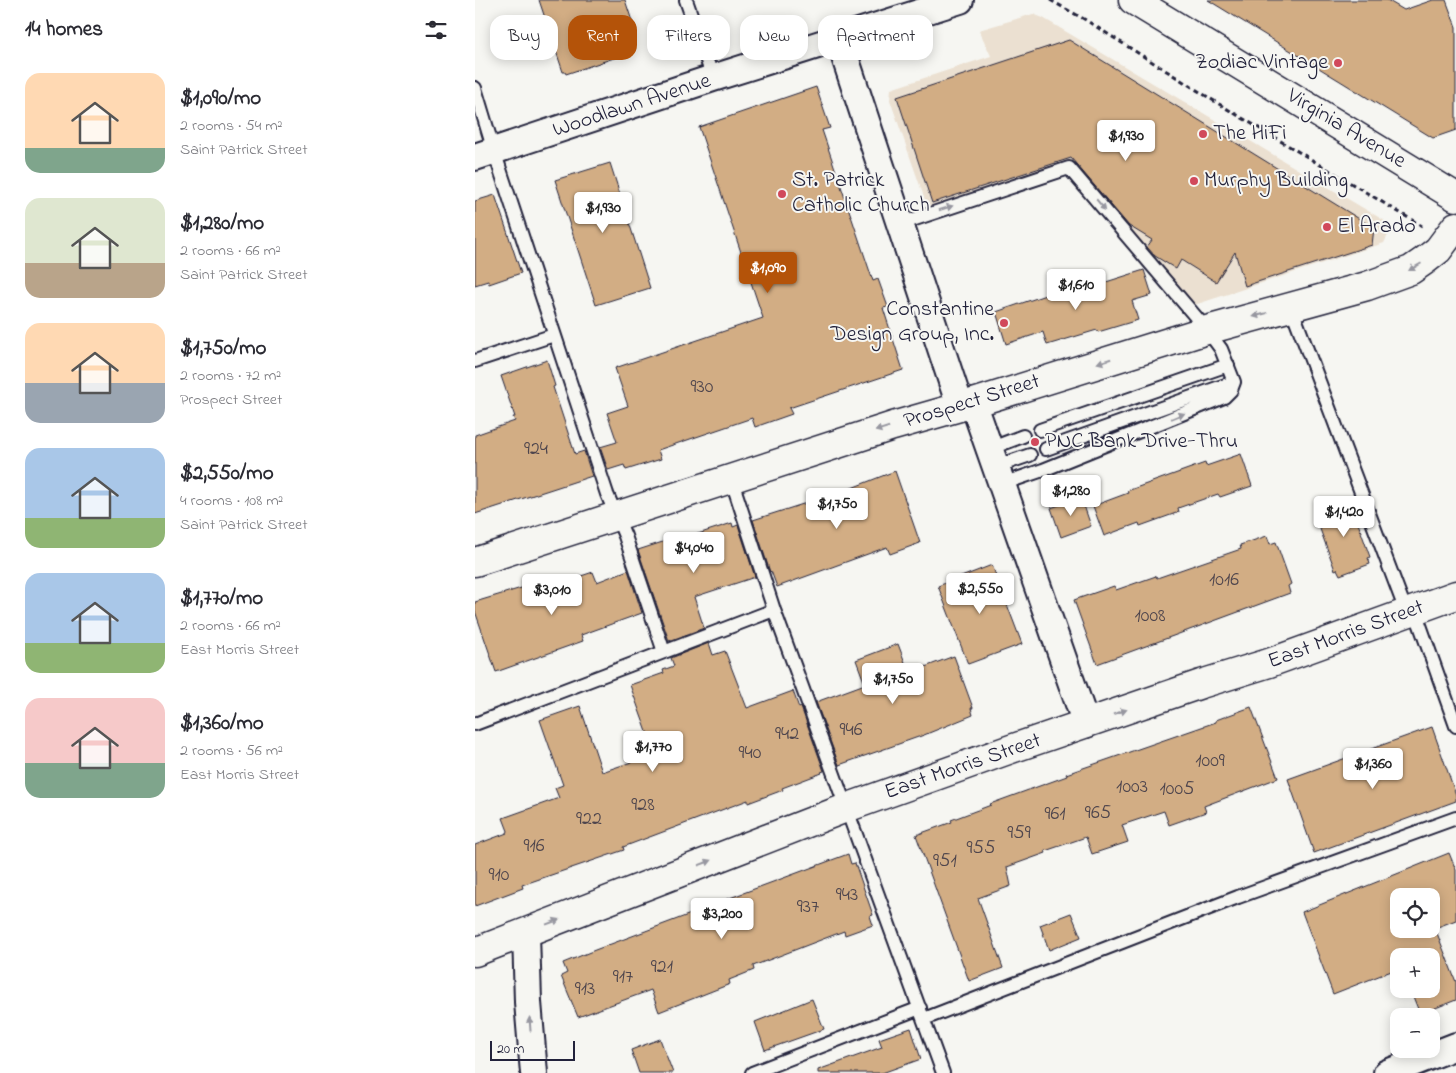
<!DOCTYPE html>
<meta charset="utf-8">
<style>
body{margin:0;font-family:"Indie Flower",sans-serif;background:#f7f7f7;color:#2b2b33;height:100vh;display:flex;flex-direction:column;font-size:19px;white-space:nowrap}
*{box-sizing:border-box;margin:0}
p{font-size:16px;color:#7c7c81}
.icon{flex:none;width:28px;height:28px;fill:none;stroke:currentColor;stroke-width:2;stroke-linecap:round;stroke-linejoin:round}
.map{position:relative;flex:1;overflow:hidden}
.side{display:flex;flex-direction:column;background:#fff;width:475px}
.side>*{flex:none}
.guide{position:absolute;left:15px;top:15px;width:475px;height:45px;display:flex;gap:10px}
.controls{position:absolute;left:915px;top:888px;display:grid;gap:10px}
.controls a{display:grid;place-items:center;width:50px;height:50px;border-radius:10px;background:#fff;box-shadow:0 2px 12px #0003;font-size:25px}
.scale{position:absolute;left:15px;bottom:12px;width:85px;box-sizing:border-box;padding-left:5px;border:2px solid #22223b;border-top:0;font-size:14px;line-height:18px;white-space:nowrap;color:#22223b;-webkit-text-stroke:4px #f6f6f2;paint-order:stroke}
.price{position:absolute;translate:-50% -42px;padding:0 11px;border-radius:5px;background:#fff;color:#222;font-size:16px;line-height:32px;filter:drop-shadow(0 1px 2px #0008)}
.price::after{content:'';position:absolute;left:50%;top:30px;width:15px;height:11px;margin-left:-8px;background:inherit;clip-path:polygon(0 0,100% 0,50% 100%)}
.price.active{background:#b45309;color:#fff}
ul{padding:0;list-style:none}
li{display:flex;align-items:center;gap:15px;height:125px;padding:0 25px}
li span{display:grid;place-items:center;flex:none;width:140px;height:100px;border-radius:15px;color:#555}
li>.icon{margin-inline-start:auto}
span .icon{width:60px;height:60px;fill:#fffc;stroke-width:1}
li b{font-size:21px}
h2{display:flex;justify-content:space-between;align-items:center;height:60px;padding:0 25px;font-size:21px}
.chip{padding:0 18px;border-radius:15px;background:#fff;box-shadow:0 2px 12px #0003;font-size:18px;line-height:45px}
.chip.active{background:#b45309;color:#fff}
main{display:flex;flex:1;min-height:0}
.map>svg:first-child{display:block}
</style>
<main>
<section class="side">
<h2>14 homes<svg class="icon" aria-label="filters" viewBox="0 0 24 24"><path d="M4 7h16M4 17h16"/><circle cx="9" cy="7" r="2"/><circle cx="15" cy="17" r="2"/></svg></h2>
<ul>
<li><span style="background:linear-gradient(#ffd9b3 75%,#7fa58c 0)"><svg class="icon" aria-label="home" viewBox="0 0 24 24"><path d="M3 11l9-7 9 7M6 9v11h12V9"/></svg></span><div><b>$1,090/mo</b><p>2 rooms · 54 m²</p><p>Saint Patrick Street</p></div></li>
<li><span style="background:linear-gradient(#dfe7d0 65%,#b9a48a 0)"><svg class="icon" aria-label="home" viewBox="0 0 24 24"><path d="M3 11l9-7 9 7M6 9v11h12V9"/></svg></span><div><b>$1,280/mo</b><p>2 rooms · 66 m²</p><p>Saint Patrick Street</p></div></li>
<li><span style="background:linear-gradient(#ffd9b3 60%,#9aa5b1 0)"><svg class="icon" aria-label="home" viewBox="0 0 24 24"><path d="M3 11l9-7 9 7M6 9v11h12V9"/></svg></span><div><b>$1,750/mo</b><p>2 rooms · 72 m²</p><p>Prospect Street</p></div></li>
<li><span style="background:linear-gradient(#a9c7e8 70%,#8fb573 0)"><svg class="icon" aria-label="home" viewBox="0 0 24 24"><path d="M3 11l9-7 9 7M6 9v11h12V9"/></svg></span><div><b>$2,550/mo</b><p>4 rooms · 108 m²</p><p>Saint Patrick Street</p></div></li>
<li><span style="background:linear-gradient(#a9c7e8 70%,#8fb573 0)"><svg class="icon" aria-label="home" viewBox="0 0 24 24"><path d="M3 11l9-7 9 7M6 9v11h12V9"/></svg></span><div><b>$1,770/mo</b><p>2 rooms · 66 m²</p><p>East Morris Street</p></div></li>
<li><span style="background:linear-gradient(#f6c9c9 65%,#7fa58c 0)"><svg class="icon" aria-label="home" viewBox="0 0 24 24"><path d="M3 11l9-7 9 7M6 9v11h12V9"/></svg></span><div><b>$1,360/mo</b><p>2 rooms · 56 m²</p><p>East Morris Street</p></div></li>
</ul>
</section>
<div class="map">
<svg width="981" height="1073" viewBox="0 0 981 1073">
<rect width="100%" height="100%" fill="#f6f6f2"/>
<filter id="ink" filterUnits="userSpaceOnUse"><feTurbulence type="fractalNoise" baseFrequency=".02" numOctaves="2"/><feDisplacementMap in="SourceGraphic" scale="10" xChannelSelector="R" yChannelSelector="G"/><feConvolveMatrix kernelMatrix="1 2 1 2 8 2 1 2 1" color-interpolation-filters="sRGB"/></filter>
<g filter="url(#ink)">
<path fill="#ebe0d1" d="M558 14 568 18 910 221 914 233 909 243 707 309 589 174 456 217 415 100 416 89 516 56 504 30Z"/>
<path fill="#d2ad84" stroke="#22223b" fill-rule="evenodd" d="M64 0H150L160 30 150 33 157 52 91 74 90 72H88Z
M733 0H912L929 10 958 0H971L981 27V130L958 138Z
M594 40 899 228 897 245 770 286 760 252 741 282 706 260 701 269 680 256 672 247 677 240 654 226 596 158 457 203 422 97Z
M341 87 355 128 347 130 398 281 403 279 413 307 408 308 428 370 314 408 317 414 280 427 277 418 183 450 186 459 151 470 149 465 133 470 125 447 142 442 132 413 153 406 140 368 288 318 224 127Z
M135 163 175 288 121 305 80 180Z
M20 195 46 273 14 284 13 281 0 285V201Z
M669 270 677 295 657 301 663 320 623 332 622 330 572 345 568 332 531 344 521 312 588 289 590 295Z
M72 360 80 386 78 387 100 454 109 451 117 476 0 514V435L40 421 38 417H40L26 376Z
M766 454 777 486 745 497 743 494 703 508 704 512 665 526 664 523 629 536 618 506 653 493 652 491 730 463 731 466Z
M420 471 445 543 415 554 412 547 302 587 296 571 295 572 278 520 369 491Z
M606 497 616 526 586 537 576 508Z
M875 501 895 557 893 558 895 564 865 575 862 569 860 570 845 529 846 528 841 513Z
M257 523 258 527 263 525 280 577 219 597 229 628 194 641 163 550 200 538 201 541Z
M792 536 795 544 801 542 816 584 813 586 815 593 622 664 599 600 639 586 641 590 681 576 682 578 766 549 765 545Z
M517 565 547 644 493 664 463 586Z
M153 570 167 613 106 635 108 641 21 672 0 611V602L83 577 85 582H88L118 572 122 582Z
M234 643 238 655 250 651 272 708 318 691 324 708 326 707 349 771 346 772 347 773 307 788 308 790 273 803V800L148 847 149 850 47 885 48 888 0 906V845L32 833 33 831 28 818 84 798 80 788 88 785 65 720 105 706 127 772 180 754 155 685 189 673 188 670 199 666 196 658Z
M423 644 434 673 479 656 498 708H496L498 715 449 735 364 765 341 702 390 684 381 660Z
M776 707 803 778 729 806 731 812 694 825 689 811 647 825 653 842 617 854 611 837 570 851 571 853 532 867 536 886 503 898 528 968 494 981 441 835 477 822 476 820 516 805 515 804 592 776 591 774 741 722V720Z
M957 727 981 795V801L839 853 813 779Z
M974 853 981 870V920L960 928 981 982V1000L945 1014 935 989H956V956H924V968L858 994 827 912ZM924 896H956V929H924Z
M373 854 376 864 380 863 398 915 395 916 398 925 370 935 369 931 278 966 279 970 254 980 255 984 184 1012 176 990 103 1017 86 976 92 973 88 963 120 950 229 909 228 908Z
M596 913 606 937 574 950 565 925Z
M337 999 349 1029 290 1050 280 1022Z
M436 1028 446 1059 407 1073H343V1070L407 1047 404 1039Z
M185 1039 198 1073H164L156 1050Z"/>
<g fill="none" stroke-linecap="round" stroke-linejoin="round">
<defs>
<path id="service" d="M211 0 238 78
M0 88 19 151 132 494 150 536 189 652
M425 224 594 168 732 330 746 349 759 382 571 449
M816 307 932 614
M0 361 79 335
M565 430 753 365
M514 449 548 436
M520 467 555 455
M256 478 299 610 468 1073
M527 484 568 470 749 397 756 390 759 382
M940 611 981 726
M0 724 299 610
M449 1019 763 897 981 818
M277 1073 445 1008"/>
<path id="minor" d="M364 39 485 406
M0 157 238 78 485 0
M498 402 611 724
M51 933 53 1002 59 1073
M912 1073 981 1046"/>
<path id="tertiary" d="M658 0 981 197"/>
<path id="secondary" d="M0 562 418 426 495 404 732 330 892 286 936 270 949 261 963 250 981 226
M0 952 371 808 536 749 726 684 794 663 981 595"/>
</defs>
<use href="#service" stroke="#22223b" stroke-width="16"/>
<use href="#minor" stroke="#22223b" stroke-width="30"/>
<use href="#tertiary" stroke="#22223b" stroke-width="31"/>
<use href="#secondary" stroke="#22223b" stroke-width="31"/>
<path stroke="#22223b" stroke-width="3" stroke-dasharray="5 4" stroke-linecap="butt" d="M575 0 609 19 744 104 947 226"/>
<use href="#service" stroke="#f6f6f2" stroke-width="12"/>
<use href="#minor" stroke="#f6f6f2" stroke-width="26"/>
<use href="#tertiary" stroke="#f6f6f2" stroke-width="28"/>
<use href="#secondary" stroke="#f6f6f2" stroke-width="28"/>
</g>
<defs><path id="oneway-solid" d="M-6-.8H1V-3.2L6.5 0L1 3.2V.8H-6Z" transform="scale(1.25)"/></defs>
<g fill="#9797a0">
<use href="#oneway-solid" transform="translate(626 205) rotate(50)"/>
<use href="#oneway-solid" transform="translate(471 208) rotate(-18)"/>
<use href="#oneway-solid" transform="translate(940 267) rotate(150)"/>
<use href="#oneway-solid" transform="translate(785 315) rotate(165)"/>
<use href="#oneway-solid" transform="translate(629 361) rotate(163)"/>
<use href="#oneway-solid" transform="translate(703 416) rotate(-22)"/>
<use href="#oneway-solid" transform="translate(407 429) rotate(162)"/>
<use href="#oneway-solid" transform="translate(645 712) rotate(-19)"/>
<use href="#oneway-solid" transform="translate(230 863) rotate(-21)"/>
<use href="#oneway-solid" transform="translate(78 922) rotate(-21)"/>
<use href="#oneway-solid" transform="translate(55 1024) rotate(-94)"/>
</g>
</g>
<g fill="#d1495b" stroke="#f6f6f2" stroke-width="2">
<circle cx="863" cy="63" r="5"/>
<circle cx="728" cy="134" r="5"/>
<circle cx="719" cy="181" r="5"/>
<circle cx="307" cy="194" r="5"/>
<circle cx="852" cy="227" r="5"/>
<circle cx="529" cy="323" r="5"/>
<circle cx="560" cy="442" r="5"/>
</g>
<g text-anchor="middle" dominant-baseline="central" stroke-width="4" stroke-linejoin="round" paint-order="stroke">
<g font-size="20" fill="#4e454d">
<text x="227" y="387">930</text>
<text x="61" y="449">924</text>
<text x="749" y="580">1016</text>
<text x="675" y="616">1008</text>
<text x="376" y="730">946</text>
<text x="312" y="734">942</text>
<text x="275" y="753">940</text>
<text x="735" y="761">1009</text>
<text x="657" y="787">1003</text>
<text x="702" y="789">1005</text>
<text x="168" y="805">928</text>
<text x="623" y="813">965</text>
<text x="580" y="814">961</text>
<text x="114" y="819">922</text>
<text x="544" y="833">959</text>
<text x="59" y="846">916</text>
<text x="506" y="848">955</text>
<text x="470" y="861">951</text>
<text x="24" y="875">910</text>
<text x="372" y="895">943</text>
<text x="333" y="907">937</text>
<text x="187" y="967">921</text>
<text x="148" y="977">917</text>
<text x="110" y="989">913</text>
</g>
<g font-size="22" fill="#22223b" stroke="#f6f6f2" text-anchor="start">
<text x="853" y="63" text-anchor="end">Zodiac Vintage</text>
<text x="738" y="134">The HiFi</text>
<text x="317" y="181">St. Patrick<tspan x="317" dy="25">Catholic Church</tspan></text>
<text x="729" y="181">Murphy Building</text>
<text x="862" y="227">El Arado</text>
<text x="519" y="310" text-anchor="end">Constantine<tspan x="519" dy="25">Design Group, Inc.</tspan></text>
<text x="570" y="442">PNC Bank Drive-Thru</text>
</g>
<g font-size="22" fill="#22223b" stroke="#f6f6f2">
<text transform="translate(157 106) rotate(-18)">Woodlawn Avenue</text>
<text transform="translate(871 129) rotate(31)">Virginia Avenue</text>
<text transform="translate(497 402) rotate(-17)">Prospect Street</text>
<text transform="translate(871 635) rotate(-20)">East Morris Street</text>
<text transform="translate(488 767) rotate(-19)">East Morris Street</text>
</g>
</g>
</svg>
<div class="controls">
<a><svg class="icon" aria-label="locate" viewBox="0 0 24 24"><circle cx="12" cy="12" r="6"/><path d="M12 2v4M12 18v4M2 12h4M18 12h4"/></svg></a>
<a>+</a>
<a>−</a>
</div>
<div class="scale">20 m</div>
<b class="price" style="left:651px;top:162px">$1,930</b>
<b class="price" style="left:128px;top:234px">$1,930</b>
<b class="price active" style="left:293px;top:294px">$1,090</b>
<b class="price" style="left:601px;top:311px">$1,610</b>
<b class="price" style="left:596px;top:517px">$1,280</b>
<b class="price" style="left:362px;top:530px">$1,750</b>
<b class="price" style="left:869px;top:538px">$1,420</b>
<b class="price" style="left:219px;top:574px">$4,040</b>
<b class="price" style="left:505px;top:615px">$2,550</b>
<b class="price" style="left:77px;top:616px">$3,010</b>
<b class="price" style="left:418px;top:705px">$1,750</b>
<b class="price" style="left:178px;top:773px">$1,770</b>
<b class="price" style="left:898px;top:790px">$1,360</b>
<b class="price" style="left:247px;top:940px">$3,200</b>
<div class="guide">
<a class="chip">Buy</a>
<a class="chip active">Rent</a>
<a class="chip">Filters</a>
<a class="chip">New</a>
<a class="chip">Apartment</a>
</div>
</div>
</main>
